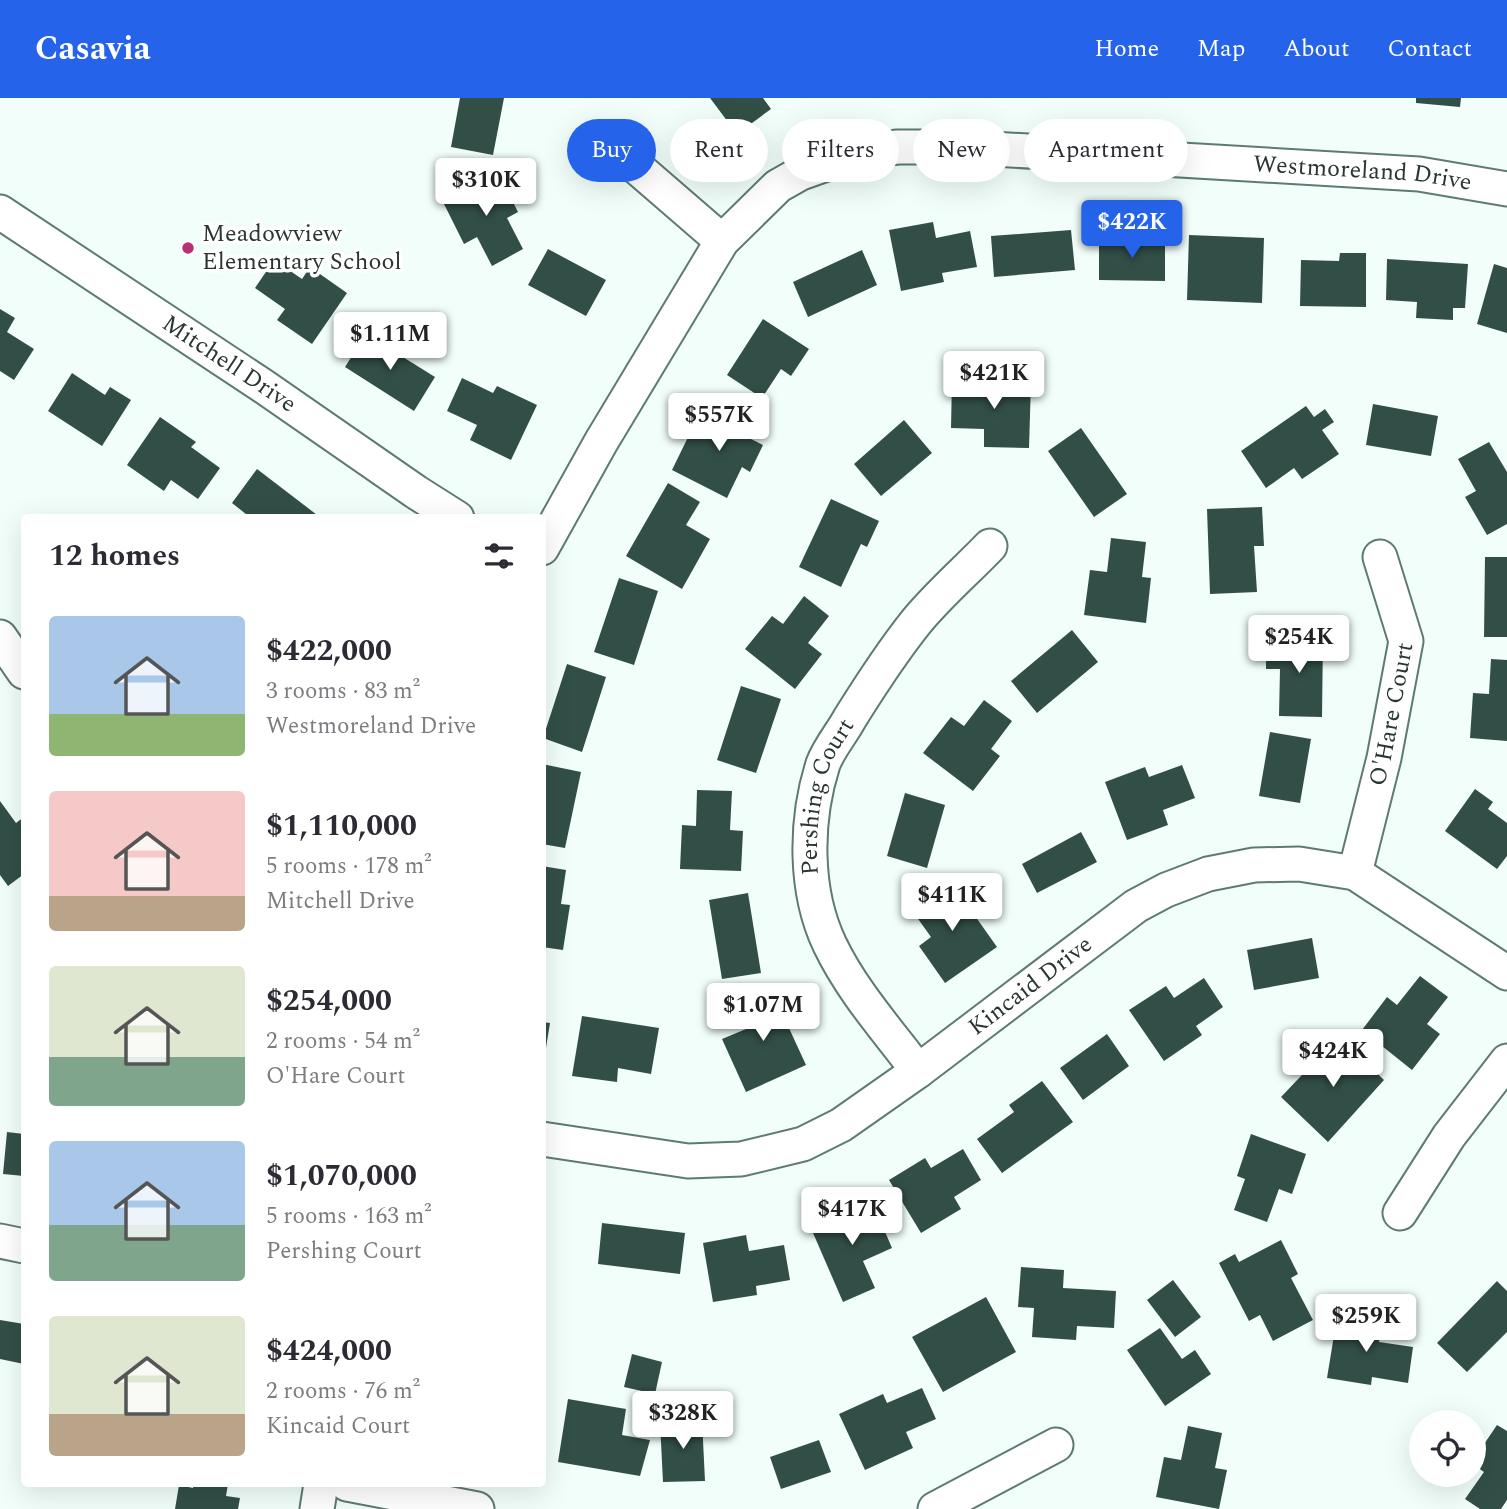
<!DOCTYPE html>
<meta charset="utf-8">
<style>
body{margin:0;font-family:Spectral,serif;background:#f7f7f7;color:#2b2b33;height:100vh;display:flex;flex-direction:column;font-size:26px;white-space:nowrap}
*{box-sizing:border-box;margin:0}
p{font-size:23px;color:#7c7c81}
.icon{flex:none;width:38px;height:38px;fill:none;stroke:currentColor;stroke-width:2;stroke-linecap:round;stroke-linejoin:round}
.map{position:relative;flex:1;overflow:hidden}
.details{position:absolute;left:21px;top:416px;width:525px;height:973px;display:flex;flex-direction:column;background:#fff;border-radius:7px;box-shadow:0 7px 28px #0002}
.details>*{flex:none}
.hud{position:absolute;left:567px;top:21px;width:665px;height:63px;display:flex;gap:14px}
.tools{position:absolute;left:1409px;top:1312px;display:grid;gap:14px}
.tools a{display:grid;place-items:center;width:77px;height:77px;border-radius:50%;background:#fff;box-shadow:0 7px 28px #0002;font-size:35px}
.price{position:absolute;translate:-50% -60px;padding:0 16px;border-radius:7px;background:#fff;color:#222;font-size:23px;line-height:46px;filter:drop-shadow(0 2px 4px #0008)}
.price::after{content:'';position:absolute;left:50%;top:42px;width:21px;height:16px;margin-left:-10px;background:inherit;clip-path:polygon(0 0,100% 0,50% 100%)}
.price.current{background:#2563eb;color:#fff}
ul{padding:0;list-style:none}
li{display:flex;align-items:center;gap:21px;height:175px;padding:0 28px}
li span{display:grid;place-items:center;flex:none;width:196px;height:140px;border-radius:7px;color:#555}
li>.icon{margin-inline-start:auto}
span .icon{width:84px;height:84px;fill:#fffc;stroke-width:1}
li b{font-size:30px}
h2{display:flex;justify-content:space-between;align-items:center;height:84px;padding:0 28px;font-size:30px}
.pill{padding:0 24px;border-radius:32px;background:#fff;box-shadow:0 7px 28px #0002;font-size:24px;line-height:63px}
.pill.current{background:#2563eb;color:#fff}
header{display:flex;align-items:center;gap:42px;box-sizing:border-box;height:98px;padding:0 35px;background:#2563eb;color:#fff}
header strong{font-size:33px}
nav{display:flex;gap:38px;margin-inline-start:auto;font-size:24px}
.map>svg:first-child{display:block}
</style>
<header>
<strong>Casavia</strong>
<nav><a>Home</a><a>Map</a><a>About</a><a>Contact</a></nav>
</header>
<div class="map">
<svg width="1507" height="1411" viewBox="0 0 1507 1411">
<rect width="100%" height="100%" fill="#f1fefa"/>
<path fill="#324f47" d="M460 0H504L493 57 451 49Z
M710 0H763L771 11 737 36Z
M1416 0H1461L1460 9 1416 5Z
M498 75 518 114 507 120 523 151 492 168 477 139 464 146 443 104Z
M933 124 936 140 970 133 977 169 942 175 944 184 901 193 889 132Z
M1071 132 1075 172 994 179 991 138Z
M1189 137 1264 140 1262 205 1187 202Z
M1099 140 1165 141V183L1099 182Z
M548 151 606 182 586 218 528 187Z
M862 152 877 187 808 219 793 184Z
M1340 155H1366V209L1300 208 1301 162 1339 163Z
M1387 161 1468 166 1465 210H1453V222L1416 220 1417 204 1386 202Z
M274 162 302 181 310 169 347 195 312 246 277 222 285 211 255 190Z
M1494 166 1507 170V235L1477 226Z
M0 211 15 220 7 234 34 251 14 282 0 273Z
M763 221 809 251 791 278 781 271 762 300 727 277Z
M366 236 435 279 414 313 345 269Z
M72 275 105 297 110 289 131 302 102 348 48 313Z
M462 280 493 295 497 288 537 307 511 362 470 342 477 327 447 313Z
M952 282 1031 284 1029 350 984 349V331L951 330Z
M1373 306 1438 318 1431 358 1366 347Z
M1306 308 1314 319 1325 311 1334 324 1322 332 1339 356 1302 381 1294 370 1266 390 1241 353Z
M722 309 754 325 747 339 763 347 750 374 742 369 727 400 672 372 692 331 707 339Z
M160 319 196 344 191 349 220 370 198 401 171 382 164 393 127 367Z
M904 322 932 355 881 398 854 366Z
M1081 330 1127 396 1094 419 1048 353Z
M1489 344 1507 374V426L1487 437 1465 399 1476 393 1458 361Z
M257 371 321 420H251L232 405Z
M668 385 700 404 686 427 710 441 682 491 626 458Z
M831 401 879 423 867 449 861 446 841 489 799 469Z
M1262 409 1264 448H1254L1257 494 1210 496 1207 411Z
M1111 440 1146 444 1142 479 1151 480 1146 525 1084 517 1090 472 1107 474Z
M1485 459H1507V539H1484Z
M619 480 658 493 634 567 594 554Z
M804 498 829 518 808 545 822 556 795 591 745 551 772 518 783 526Z
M1072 532 1098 564 1037 615 1011 583Z
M1287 537 1323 538 1322 619 1279 618 1280 571H1266V547H1287Z
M1491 561 1507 562V643L1470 640 1473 595 1489 596Z
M567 566 606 579 582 654 543 640Z
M741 588 781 601 756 675 717 662Z
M984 602 1012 623 991 651 1000 658 973 693 923 655 951 619 964 628Z
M1270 634 1311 641 1300 705 1259 698Z
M542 666 581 674 565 750 542 746Z
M1182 667 1195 700 1163 712 1168 727 1127 742 1105 684 1145 669 1149 679Z
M1475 691 1493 704 1488 711 1507 725V758L1497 771 1445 733Z
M697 692 732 693 730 732 743 733 741 773 680 771 682 727 696 728Z
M905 695 945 707 927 770 887 758Z
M0 703 16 725 24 719V776L8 788 0 777Z
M1081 734 1097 764 1037 795 1022 766Z
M542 768 566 772 561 806 570 807 563 852 542 849Z
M951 784 997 849 945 885 919 848 931 839 911 811Z
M748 795 761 875 722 881 709 802Z
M1312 840 1319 880 1254 892 1247 852Z
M1420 878 1448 899 1427 926 1440 936 1412 972 1362 932 1387 899 1397 907Z
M1204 880 1223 909 1196 928 1202 937 1164 963 1129 912 1166 888 1174 900Z
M771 891 806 967 746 994 722 941 746 931 735 907Z
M582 918 659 930 651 976 618 970 617 984 572 978Z
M542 924 550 925 544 962H542Z
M1107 936 1129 968 1083 1002 1060 970Z
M1339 938 1384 982 1328 1044 1281 999Z
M1042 983 1073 1024 1002 1075 977 1041 1014 1014 1009 1007Z
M7 1034 24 1036V1078L3 1076Z
M1251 1036 1306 1056 1292 1096 1279 1091 1267 1124 1234 1112 1245 1081 1237 1078Z
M963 1051 981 1082 954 1099 961 1111 921 1135 889 1082 925 1060 931 1070Z
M871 1101 892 1150 863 1163 875 1190 843 1204 810 1128Z
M602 1125 685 1135 680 1176 598 1166Z
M746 1137 749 1153 784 1147 790 1182 756 1188 757 1197 713 1204 703 1145Z
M1281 1142 1298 1176 1291 1180 1313 1222 1273 1243 1260 1217 1249 1223 1219 1165 1235 1156 1239 1164Z
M1021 1169 1064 1172 1063 1190 1116 1193 1114 1230 1077 1228 1076 1242 1032 1239 1034 1210 1018 1209Z
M1173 1182 1201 1219 1175 1239 1147 1202Z
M1497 1183 1507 1193V1234L1467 1274 1437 1245Z
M986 1199 1016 1254 943 1294 912 1239Z
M1337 1219 1382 1226 1379 1244 1413 1249 1408 1285 1372 1279 1371 1287 1327 1280Z
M0 1222 24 1226V1266L0 1261Z
M1160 1230 1182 1261 1195 1252 1211 1276 1165 1308 1127 1252Z
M632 1256 662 1264 655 1296 624 1289Z
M922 1290 936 1321 906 1334 913 1350 865 1372 839 1316 883 1296 887 1305Z
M568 1301 626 1311 622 1337 650 1342 640 1378 558 1364Z
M702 1322 705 1383 663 1384 660 1324Z
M1497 1327 1507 1333V1402L1501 1411H1480L1465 1401 1484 1374 1474 1367V1361Z
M1188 1328 1222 1335 1215 1370 1227 1372 1219 1411 1156 1399 1164 1359 1181 1362Z
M819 1342 831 1374 781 1391 770 1359Z
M194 1386H228L226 1398 240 1400 238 1411H175L179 1387 193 1390Z"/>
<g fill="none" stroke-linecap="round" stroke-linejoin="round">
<defs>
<g id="street">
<path d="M611 47 722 143"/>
<path id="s1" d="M0 114 263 288 416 394 457 420"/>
<path id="s2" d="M542 450 601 344 722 143 778 88 801 75 849 58 872 52 898 49H959L1419 76 1507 91"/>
<path d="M0 539 24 574"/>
<path id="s3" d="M1355 775 1384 660 1406 543 1380 459"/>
<path id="s4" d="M918 973C888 933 852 893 830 847 804 793 805 722 823 666 829 650 842 635 850 620 870 588 892 554 916 524 938 497 966 473 990 448"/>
<path id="s5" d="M542 1041 688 1063 741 1061 803 1046 841 1027 918 973 1136 808 1166 792 1208 776 1254 767 1299 766 1355 775 1507 875"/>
<path d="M1400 1115 1449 1038 1507 963"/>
<path d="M0 1143 24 1148"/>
<path d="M347 1386 477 1411"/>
<path d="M317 1411 321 1386"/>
<path d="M935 1411 1056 1347"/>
</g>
</defs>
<use href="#street" stroke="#5d7b72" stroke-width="37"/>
<use href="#street" stroke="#fff" stroke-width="33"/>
</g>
<circle fill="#b63073" stroke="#fff" stroke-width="2.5" cx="188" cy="150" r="7"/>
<g text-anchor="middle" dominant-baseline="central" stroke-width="7" stroke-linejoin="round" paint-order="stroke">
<g font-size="24" fill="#293632" stroke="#fff">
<text stroke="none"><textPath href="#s2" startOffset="1027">Westmoreland Drive</textPath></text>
<text stroke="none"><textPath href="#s1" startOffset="275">Mitchell Drive</textPath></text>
<text stroke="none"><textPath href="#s3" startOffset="163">O'Hare Court</textPath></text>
<text stroke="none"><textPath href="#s4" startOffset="308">Pershing Court</textPath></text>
<text stroke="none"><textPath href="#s5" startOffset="542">Kincaid Drive</textPath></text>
</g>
<g font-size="24" fill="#293632" stroke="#fff" text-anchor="start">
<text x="202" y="136">Meadowview<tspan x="202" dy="28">Elementary School</tspan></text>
</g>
</g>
</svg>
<div class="tools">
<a><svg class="icon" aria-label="locate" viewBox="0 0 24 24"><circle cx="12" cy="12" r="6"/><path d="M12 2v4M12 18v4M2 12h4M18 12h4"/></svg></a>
</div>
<b class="price" style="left:486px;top:120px">$310K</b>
<b class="price current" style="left:1132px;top:162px">$422K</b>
<b class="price" style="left:390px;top:274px">$1.11M</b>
<b class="price" style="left:994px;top:313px">$421K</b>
<b class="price" style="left:719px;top:355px">$557K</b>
<b class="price" style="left:1299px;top:577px">$254K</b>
<b class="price" style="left:952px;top:835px">$411K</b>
<b class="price" style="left:763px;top:945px">$1.07M</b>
<b class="price" style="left:1333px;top:991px">$424K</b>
<b class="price" style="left:852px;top:1149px">$417K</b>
<b class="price" style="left:1366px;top:1256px">$259K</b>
<b class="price" style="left:683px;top:1353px">$328K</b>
<div class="hud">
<a class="pill current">Buy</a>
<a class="pill">Rent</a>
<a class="pill">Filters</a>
<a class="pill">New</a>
<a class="pill">Apartment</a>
</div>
<section class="details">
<h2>12 homes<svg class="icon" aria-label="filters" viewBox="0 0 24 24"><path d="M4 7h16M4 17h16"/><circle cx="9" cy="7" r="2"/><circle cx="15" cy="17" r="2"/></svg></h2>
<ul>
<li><span style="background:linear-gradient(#a9c7e8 70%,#8fb573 0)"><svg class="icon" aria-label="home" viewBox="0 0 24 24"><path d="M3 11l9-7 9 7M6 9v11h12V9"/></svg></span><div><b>$422,000</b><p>3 rooms · 83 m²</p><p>Westmoreland Drive</p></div></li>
<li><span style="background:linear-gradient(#f6c9c9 75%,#b9a48a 0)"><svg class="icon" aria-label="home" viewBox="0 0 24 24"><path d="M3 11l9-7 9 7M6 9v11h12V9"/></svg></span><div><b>$1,110,000</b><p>5 rooms · 178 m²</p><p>Mitchell Drive</p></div></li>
<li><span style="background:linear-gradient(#dfe7d0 65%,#7fa58c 0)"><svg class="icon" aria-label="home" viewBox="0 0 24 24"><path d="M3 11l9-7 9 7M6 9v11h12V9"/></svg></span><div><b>$254,000</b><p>2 rooms · 54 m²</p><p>O'Hare Court</p></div></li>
<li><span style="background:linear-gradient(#a9c7e8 60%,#7fa58c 0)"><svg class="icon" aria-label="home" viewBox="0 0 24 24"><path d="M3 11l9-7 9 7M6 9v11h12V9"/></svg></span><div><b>$1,070,000</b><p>5 rooms · 163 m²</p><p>Pershing Court</p></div></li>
<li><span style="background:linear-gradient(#dfe7d0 70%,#b9a48a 0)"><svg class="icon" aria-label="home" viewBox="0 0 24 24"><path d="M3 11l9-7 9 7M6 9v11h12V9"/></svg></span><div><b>$424,000</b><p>2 rooms · 76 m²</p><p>Kincaid Court</p></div></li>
</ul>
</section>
</div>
